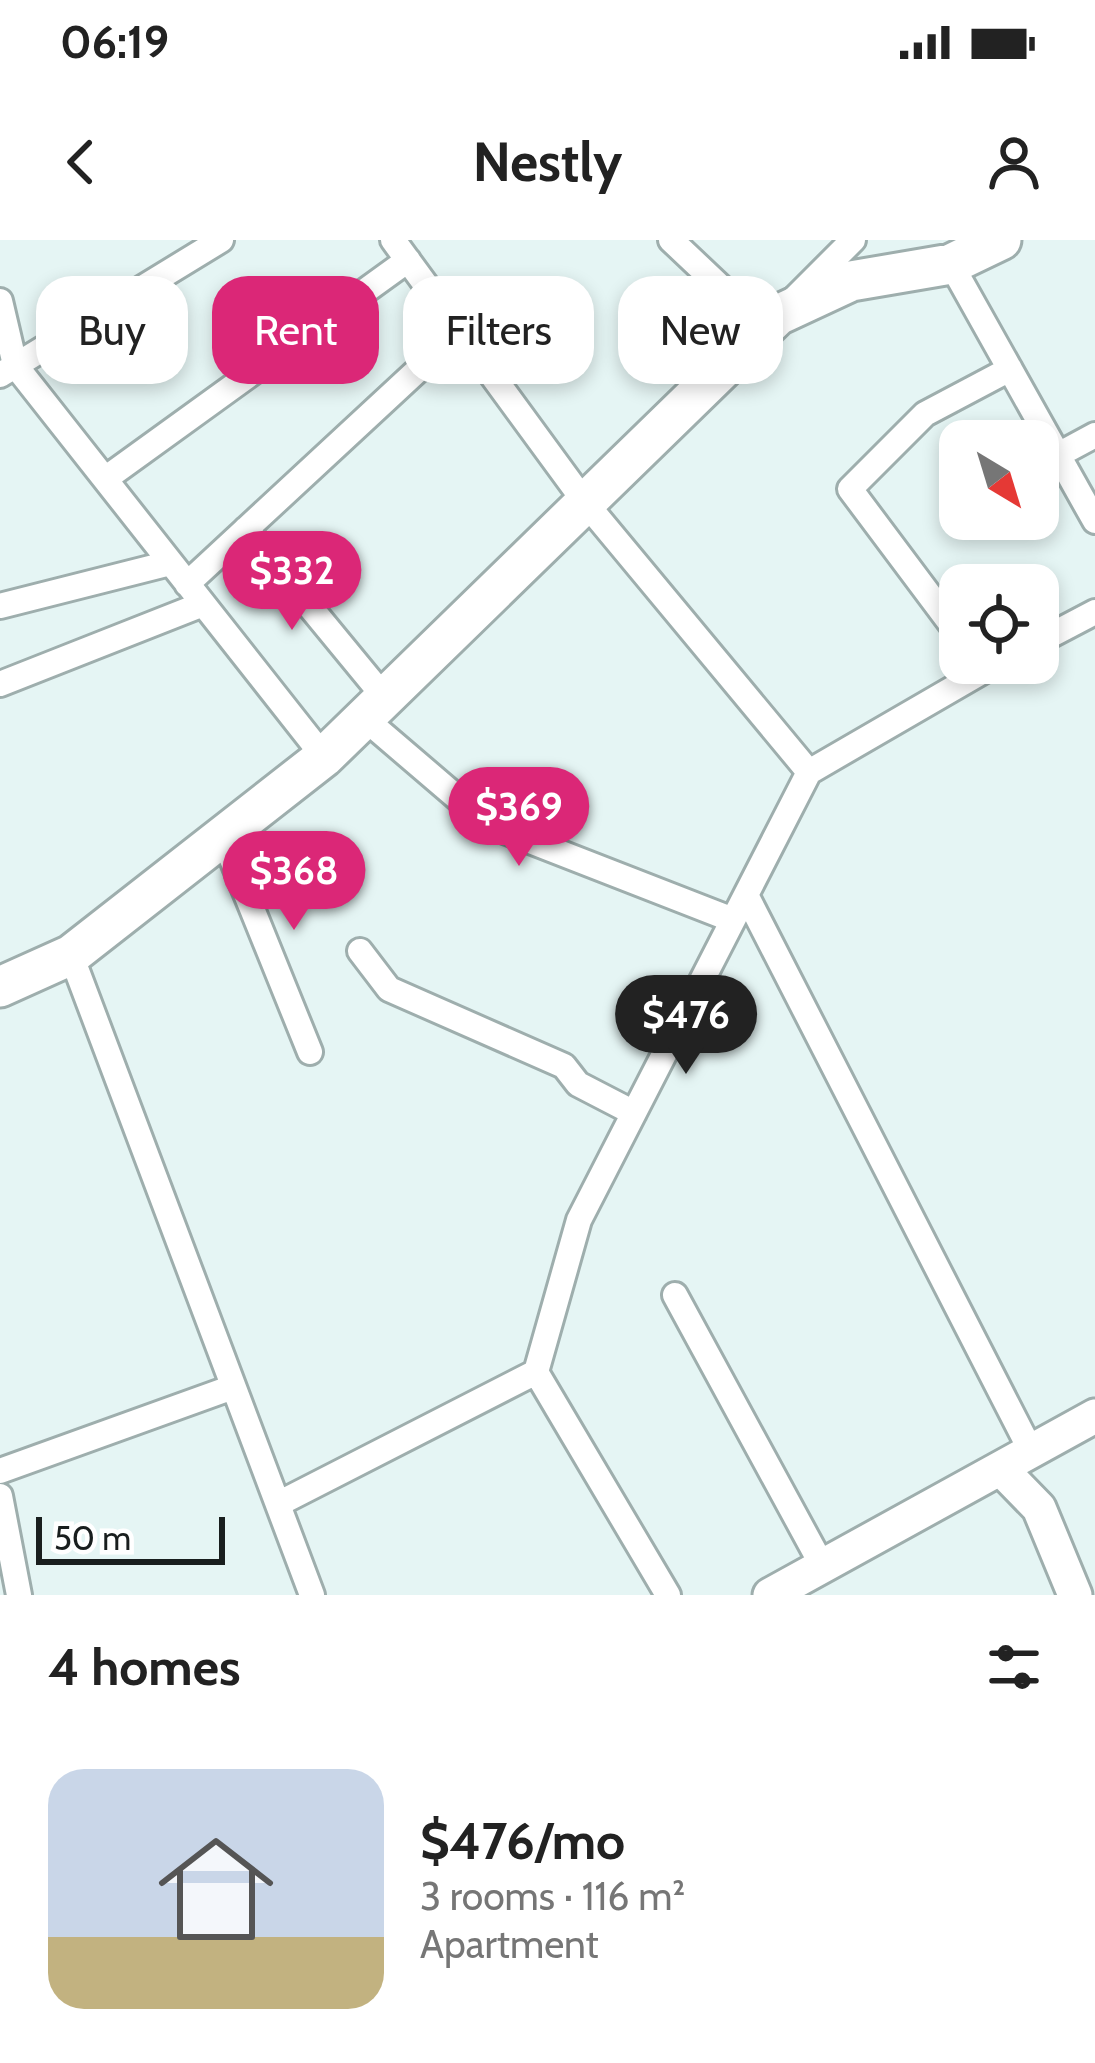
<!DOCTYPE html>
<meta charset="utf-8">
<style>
body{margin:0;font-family:Cabin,sans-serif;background:#f2f2f2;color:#222;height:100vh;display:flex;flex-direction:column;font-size:45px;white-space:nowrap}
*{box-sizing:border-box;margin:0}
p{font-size:39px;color:#767676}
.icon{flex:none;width:66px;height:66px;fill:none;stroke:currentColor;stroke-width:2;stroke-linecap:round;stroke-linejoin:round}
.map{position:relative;height:1355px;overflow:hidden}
.details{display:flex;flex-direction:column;background:#fff;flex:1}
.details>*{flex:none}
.banner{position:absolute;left:36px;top:36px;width:1023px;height:108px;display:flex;gap:24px}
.needle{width:78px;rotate:142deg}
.tools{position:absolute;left:939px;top:180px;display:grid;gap:24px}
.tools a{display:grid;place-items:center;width:120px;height:120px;border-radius:24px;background:#fff;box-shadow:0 6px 18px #0003;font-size:60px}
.scale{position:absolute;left:36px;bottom:30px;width:189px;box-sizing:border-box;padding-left:12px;border:6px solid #191e1e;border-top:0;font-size:33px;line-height:42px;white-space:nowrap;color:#191e1e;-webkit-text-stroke:9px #fff;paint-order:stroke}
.price{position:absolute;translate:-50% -102px;padding:0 27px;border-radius:42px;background:#db2777;color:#fff;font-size:39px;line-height:78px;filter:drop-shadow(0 3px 6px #0008)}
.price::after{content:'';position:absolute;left:50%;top:72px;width:36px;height:27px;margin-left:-18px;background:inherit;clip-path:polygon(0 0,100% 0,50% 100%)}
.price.current{background:#222;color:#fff}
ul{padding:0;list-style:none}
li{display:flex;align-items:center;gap:36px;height:300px;padding:0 48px}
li+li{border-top:3px solid #e0e0e0}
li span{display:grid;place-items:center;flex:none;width:336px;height:240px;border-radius:36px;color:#555}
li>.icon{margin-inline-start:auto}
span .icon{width:144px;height:144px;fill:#fffc;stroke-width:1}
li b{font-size:51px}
h2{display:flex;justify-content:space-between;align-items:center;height:144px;padding:0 48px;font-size:51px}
.tag{padding:0 42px;border-radius:36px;background:#fff;box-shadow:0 6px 18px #0003;font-size:42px;line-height:108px}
.tag.current{background:#db2777;color:#fff}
.status{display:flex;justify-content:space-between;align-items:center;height:84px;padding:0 60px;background:#fff;direction:ltr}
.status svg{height:33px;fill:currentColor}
header{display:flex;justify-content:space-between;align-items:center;height:156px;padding:0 48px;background:#fff;font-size:54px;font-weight:700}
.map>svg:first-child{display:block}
</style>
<div class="status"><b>06:19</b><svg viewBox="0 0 49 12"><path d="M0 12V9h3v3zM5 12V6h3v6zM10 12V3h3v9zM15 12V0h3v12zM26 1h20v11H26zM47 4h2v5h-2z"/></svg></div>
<header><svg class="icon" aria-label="back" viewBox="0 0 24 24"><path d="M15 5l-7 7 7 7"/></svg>Nestly<svg class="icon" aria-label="person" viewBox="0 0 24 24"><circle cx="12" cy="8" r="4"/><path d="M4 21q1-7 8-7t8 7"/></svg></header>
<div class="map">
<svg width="1095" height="1355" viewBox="0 0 1095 1355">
<rect width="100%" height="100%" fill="#e5f5f4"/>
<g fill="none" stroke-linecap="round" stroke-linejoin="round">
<defs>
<path id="street" d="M393 0 584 261 809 532
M671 0 764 88
M951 24 1095 281
M795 58 853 0
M0 61 15 125 324 517
M0 135 221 0
M1058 215 1095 195
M105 239 408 20
M246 289 385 458
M187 344 460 91
M0 366 170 323
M960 396 850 249 925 174 1010 129
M1038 402 1095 372
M0 444 203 364
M364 478 489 585 733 680
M223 597 310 812
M746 655 1032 1213
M360 711 389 749 564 826 578 844 634 873
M71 715 312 1355
M675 1055 823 1327
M0 1231 233 1147
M0 1256 19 1355
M278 1264 536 1132
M668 1355 536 1132 579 980 809 532 997 423"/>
<path id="secondary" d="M1002 1230 1039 1268 1075 1355
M770 1355 1095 1176"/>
<path id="primary" d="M0 747 71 715 324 517 778 75 851 41 951 24 1001 0"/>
</defs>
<use href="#street" stroke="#9eaead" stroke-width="30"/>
<use href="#secondary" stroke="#9eaead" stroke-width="39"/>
<use href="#primary" stroke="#9eaead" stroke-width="45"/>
<use href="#street" stroke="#fff" stroke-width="24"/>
<use href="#secondary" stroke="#fff" stroke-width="33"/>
<use href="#primary" stroke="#fff" stroke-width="39"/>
</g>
</svg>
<div class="tools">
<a><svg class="needle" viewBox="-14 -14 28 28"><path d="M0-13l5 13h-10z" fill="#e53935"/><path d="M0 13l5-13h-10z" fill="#767676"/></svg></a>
<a><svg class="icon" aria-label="locate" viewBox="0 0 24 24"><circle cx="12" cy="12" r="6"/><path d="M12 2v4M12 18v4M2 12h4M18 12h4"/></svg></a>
</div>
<div class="scale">50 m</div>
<b class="price" style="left:292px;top:393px">$332</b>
<b class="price" style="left:519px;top:629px">$369</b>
<b class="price" style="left:294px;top:693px">$368</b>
<b class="price current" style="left:686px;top:837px">$476</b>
<div class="banner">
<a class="tag">Buy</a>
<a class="tag current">Rent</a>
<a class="tag">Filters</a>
<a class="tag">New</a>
</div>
</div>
<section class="details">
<h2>4 homes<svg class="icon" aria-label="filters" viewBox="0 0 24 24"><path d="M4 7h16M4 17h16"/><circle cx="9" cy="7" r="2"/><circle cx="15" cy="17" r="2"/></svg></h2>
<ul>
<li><span style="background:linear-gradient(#c9d6e8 70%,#c2b280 0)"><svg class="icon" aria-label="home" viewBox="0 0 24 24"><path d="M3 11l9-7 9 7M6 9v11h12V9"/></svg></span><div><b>$476/mo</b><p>3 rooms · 116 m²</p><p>Apartment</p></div></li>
</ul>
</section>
